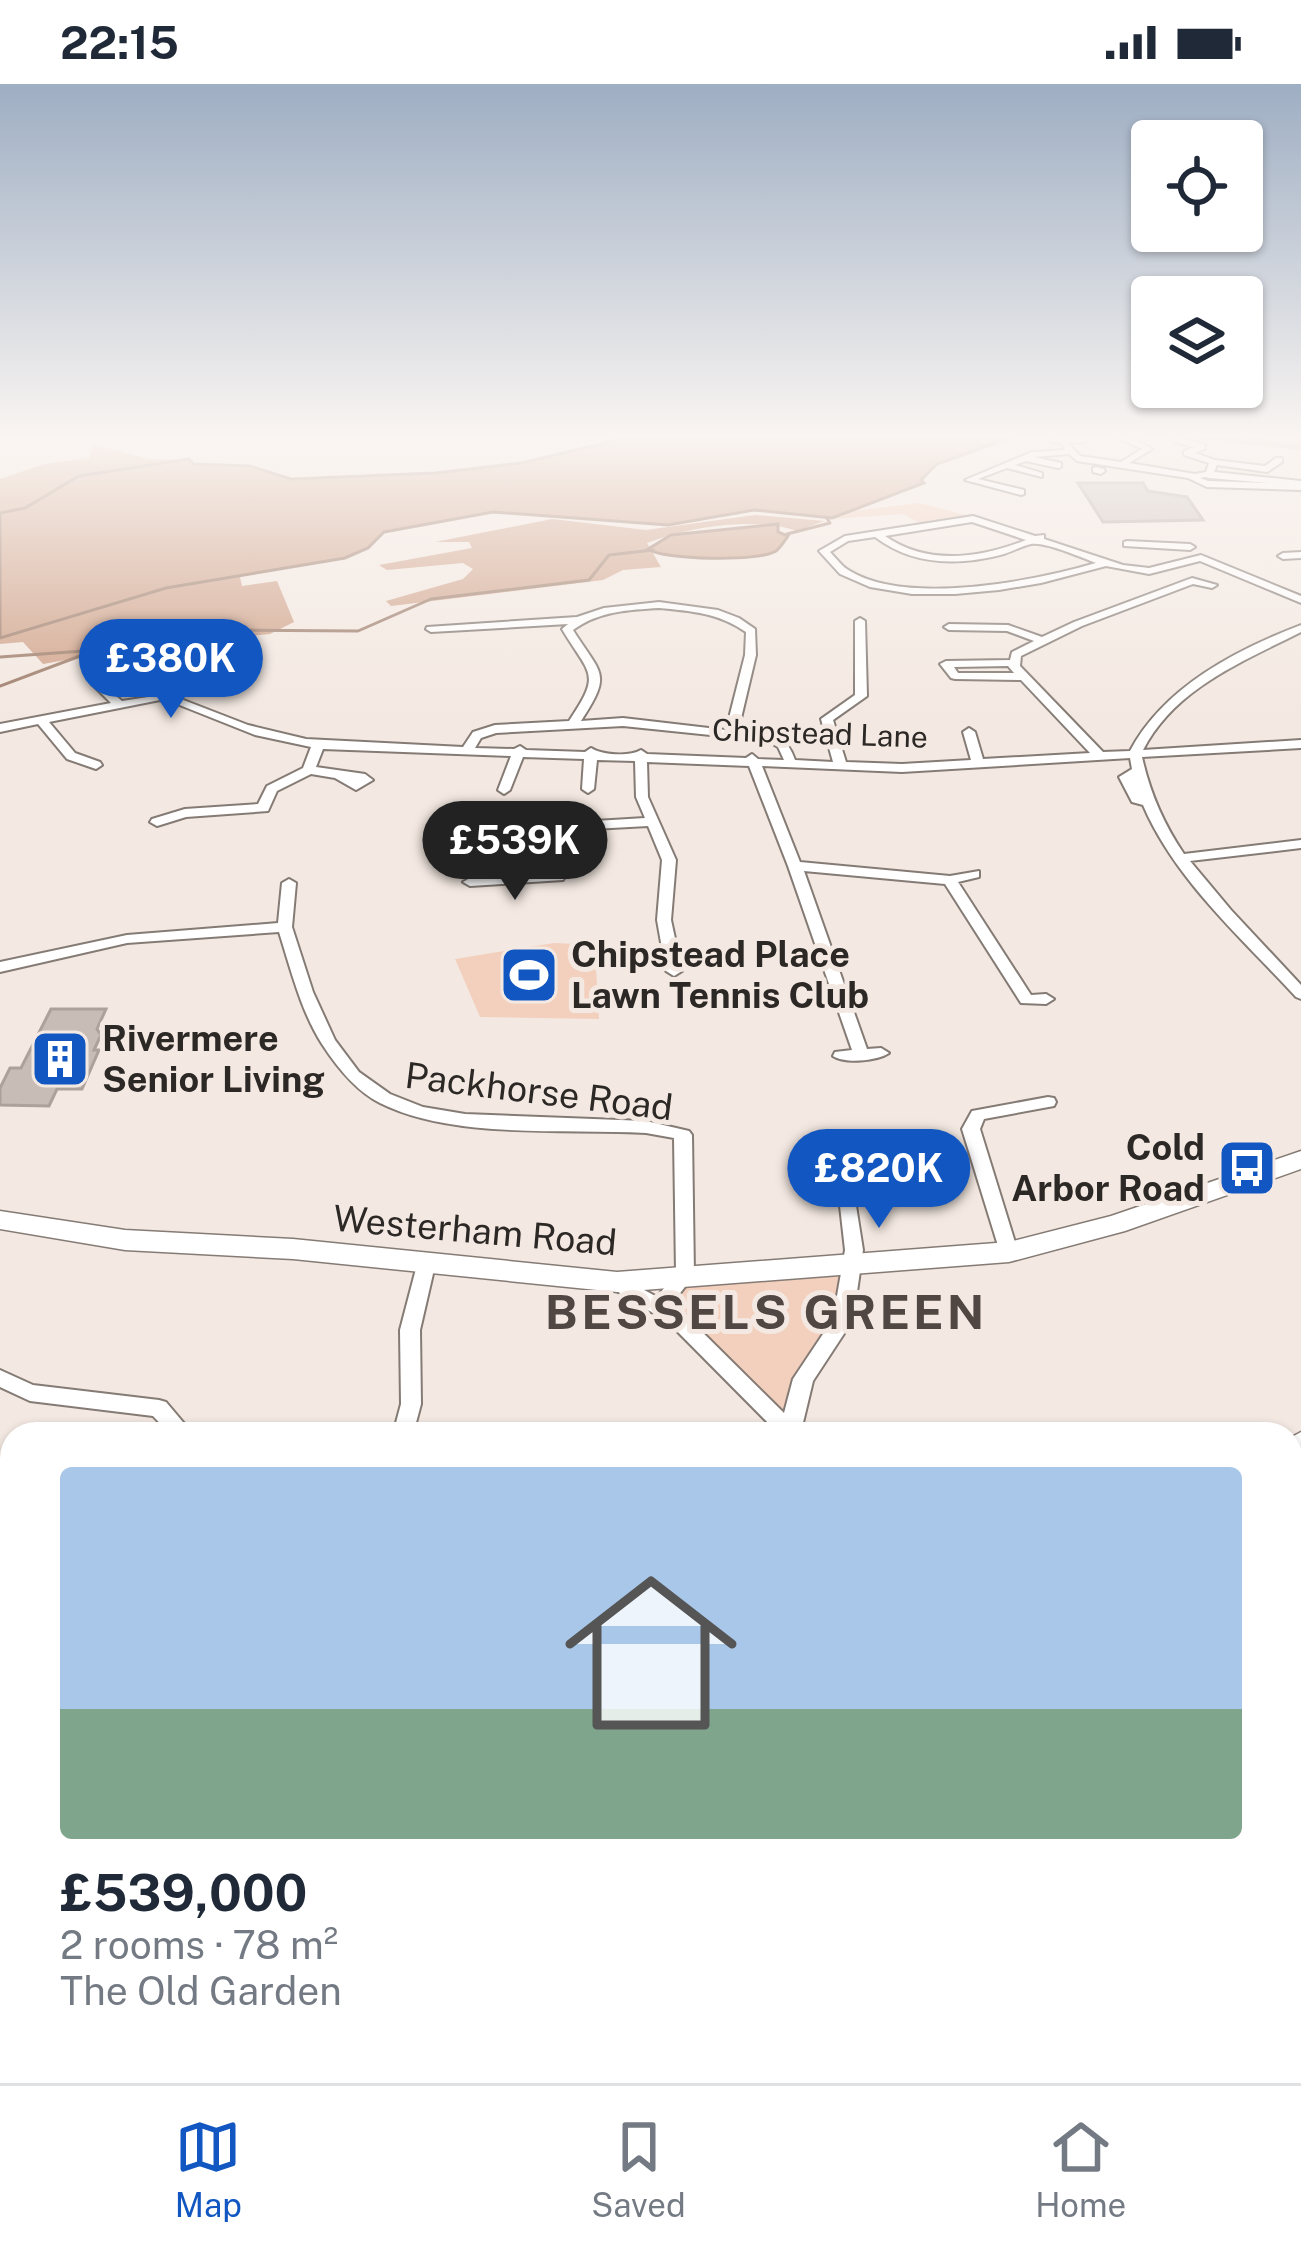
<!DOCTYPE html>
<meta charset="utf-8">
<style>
body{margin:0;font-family:"Public Sans",sans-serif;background:#f2f2f3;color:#1f2937;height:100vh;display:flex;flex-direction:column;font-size:45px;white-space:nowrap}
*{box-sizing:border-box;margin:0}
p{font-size:39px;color:#747a83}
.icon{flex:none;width:66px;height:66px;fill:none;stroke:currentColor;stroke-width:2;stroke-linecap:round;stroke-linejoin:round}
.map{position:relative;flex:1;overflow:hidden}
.drawer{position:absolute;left:0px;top:1338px;width:1302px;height:663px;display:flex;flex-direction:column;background:#fff;border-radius:36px 36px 0 0;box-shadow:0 3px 9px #0004}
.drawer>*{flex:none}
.controls{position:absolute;left:1131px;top:36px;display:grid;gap:24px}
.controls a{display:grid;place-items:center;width:132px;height:132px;border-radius:12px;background:#fff;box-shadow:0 3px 9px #0004;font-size:60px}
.price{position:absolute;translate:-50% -102px;padding:0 27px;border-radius:42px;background:#1156c1;color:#fff;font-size:39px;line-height:78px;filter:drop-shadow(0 3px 6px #0008)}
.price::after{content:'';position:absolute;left:50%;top:72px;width:36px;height:27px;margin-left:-18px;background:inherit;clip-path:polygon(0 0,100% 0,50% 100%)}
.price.selected{background:#222;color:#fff}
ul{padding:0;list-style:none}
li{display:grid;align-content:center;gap:24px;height:636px;padding:0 60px}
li+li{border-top:3px solid #e0e1e3}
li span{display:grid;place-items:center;height:372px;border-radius:12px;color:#555}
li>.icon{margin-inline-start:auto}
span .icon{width:216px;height:216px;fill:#fffc;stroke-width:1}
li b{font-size:51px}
.status{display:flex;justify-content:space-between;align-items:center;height:84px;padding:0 60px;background:#fff;direction:ltr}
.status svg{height:33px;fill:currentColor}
.menu{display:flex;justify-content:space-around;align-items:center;height:168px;border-top:3px solid #e0e1e3;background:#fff;font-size:33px;color:#747a83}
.menu a{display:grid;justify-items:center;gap:6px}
.menu .selected{color:#1156c1}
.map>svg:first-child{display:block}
</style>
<div class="status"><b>22:15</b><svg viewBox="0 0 49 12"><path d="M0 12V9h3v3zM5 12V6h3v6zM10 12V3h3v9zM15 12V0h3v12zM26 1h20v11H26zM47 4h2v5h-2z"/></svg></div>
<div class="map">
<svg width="1301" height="1999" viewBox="0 0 1301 1999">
<rect width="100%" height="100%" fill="#f4e9e2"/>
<path fill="#f3d0bd" d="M919 419 969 432 924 441 903 430 832 435 853 427Z
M554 859 577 860 578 879 596 883 599 935 480 933 455 875Z
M842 1189 835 1235 789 1321 781 1326 672 1217 682 1203Z"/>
<path fill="#d2a68e" d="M94 361 149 375 184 376 79 392 25 424 0 429V395L44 380 89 374Z
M755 431 824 437 797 447C755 432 687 443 647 459L661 483 623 486 603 496 391 522 386 517 463 495 473 485 463 479 387 486 379 481 472 464 469 458H435L552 435 646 446Z
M239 489 242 502 277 497 294 538 270 550 157 560 43 580 23 558 0 560V554L166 504Z
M0 1733 12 1744V1989H311L307 1999H0Z"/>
<path fill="#d0a48c" stroke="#9f7f6d" stroke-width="3" d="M643 350 975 354 1021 350 937 380 921 396 924 399 832 434 754 426 668 441 493 428 384 448 368 464 345 474 166 504 0 554V429L25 424 79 392 189 375 193 380 250 382 291 395 435 389 522 379Z
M778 440V448L788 452C786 455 779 465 776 467 759 478 663 476 648 465L671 451Z"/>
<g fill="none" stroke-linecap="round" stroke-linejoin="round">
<path stroke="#9f7f6d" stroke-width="3" d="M1231 350 1272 359
M787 450 830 439 826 433
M0 573 125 564 217 546 358 547 431 515 589 496 609 471 653 466
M0 602 88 569"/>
<path fill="#d0a48c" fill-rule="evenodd" d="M1175 350 1301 360V366L1180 353Z"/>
</g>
<path fill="#c7bcb6" stroke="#aca19b" stroke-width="3" d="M1078 399H1143L1148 407 1187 413 1203 436 1103 438Z
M51 925H106L97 945 101 951 94 966H99L82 1005H57L49 1022 0 1021V1004L10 984H21Z"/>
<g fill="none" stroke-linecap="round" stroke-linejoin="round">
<defs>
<path id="minor" d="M1118 350H1124L1152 365 1129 379 1195 390 1206 388 1209 379 1184 371V367L1194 363 1174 358 1177 353 1205 361V365L1195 369 1215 376 1265 382 1276 374H1282V378L1267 388 1217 381 1214 388 1301 397V406L1207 403 1188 394 1077 377 1069 370 1034 373 1061 379V383L1058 384 1026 377 1015 381 1042 389V393L1007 384 978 395 1024 406V410L1021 411 965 396 1032 368 1065 366 1062 359 1049 358 1052 353 1085 354V358L1068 359 1080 372 1121 378 1142 365 1118 354ZM1205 393 1209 394 1268 399 1208 397 1200 394Z
M1096 383 1104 385 1105 387 1101 390 1093 388V384Z
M973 432 1035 452 1044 451V455L1123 481 1149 484 1201 471 1301 512V519L1200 477 1149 490 1106 482 1041 499 999 506 955 510H912L870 503 840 490 819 467 845 452ZM972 438 1026 456C980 474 928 482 885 452ZM875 453C913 482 959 482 1004 470 1013 467 1022 462 1031 460 1046 458 1080 473 1096 479 1034 497 908 522 850 487 842 483 836 474 830 468L848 457Z
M1127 457 1190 460 1195 463 1190 466 1124 462V458Z
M1301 468V474L1283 475 1278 472 1283 469Z
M1192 494 1217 501 1212 504 1193 500 1082 542 1021 572 1020 582 1103 668 1130 667C1164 603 1236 566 1301 541V548C1242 578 1175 604 1143 666L1301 656V664L1142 673C1150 709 1163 739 1184 770L1301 756V764L1190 777 1231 826 1301 901V915L1296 913C1242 854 1175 796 1143 721L1132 718 1119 693 1132 685 1130 674 902 688 762 682 800 778 950 792 979 787V793L958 798 1031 911 1046 910 1054 915 1046 920 1021 919 945 800 804 787 867 965 881 964 889 969C877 977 845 980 833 972L835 968 852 966 788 782 749 682 647 678 648 713 676 776 671 836 682 887 674 892 666 887 657 836 662 776 648 742 520 749 514 756 516 791 558 789 565 793 563 796 470 802 463 798 470 794 502 792 500 755 511 742 645 734 636 713 635 677 597 676 594 705 588 709 582 705 584 675 523 673 510 706 504 710 498 706 511 672 323 665 316 683 365 690 373 696 356 706 335 694 311 690 277 707 268 727 186 733 157 742 150 738 152 735 185 725 258 720 267 702 303 684 311 663 255 651 177 620 160 616 49 638 75 669 100 678 102 681 96 685 67 675 38 640 0 648V640L111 619 92 600 98 597 122 617 168 610 248 641 306 655 463 663 473 648 495 641 569 637C602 588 590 592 562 545L568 540 431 548 426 545 427 543 577 533 604 524 659 518 718 526 739 534 755 545 756 571 738 647C766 650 785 646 795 676L833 678 821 635 855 611V537L860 534 865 537 867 612 833 636 846 678 902 680 971 676 963 648 969 644 975 648 983 675 1090 669 1021 596 955 595 951 594 940 580 946 577 1010 576 1012 568 1034 557 1007 547 949 546 944 543 949 540 1008 541 1042 553 1074 538ZM659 524C691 527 719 529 746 548L745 571 726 646 623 634 581 637C613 588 601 591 573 546 599 527 628 526 659 524ZM1008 582 1014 589H958L954 583ZM623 642 768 657 778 663 784 676 758 675 752 670 746 674 647 670 641 666C629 673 602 671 591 664L585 668 526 666 520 662 514 665 475 664 481 654 496 649Z
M289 795 296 799 292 843 313 908 335 956 359 988 390 1010 423 1023 465 1030 646 1037 689 1047 692 1051 694 1191 671 1221 682 1228 784 1329 793 1295 833 1235 845 1166 839 1113 842 1109H854L863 1166 853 1236 813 1297 801 1347 802 1350H779L668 1238 610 1203 608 1198 610 1193 617 1191 657 1213 676 1189 674 1054 646 1049C565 1044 454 1056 380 1019 356 1007 337 983 322 960 301 927 291 886 279 848L127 859 0 888V878L127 851 278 839 282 799Z
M1048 1013 1054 1014 1056 1018 1054 1022 984 1035 980 1045 1018 1168 1016 1173H1002L1000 1168 962 1045 972 1027Z
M426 1174 433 1176 435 1181 420 1246 421 1320 413 1350H393L401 1320 400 1246 417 1181 419 1176Z
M0 1286 33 1301 159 1316 166 1318 193 1350H170L153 1332 30 1317 0 1303Z"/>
<path id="major" d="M1301 1348V1423L1290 1429V1354Z
M1134 1989H1170L1171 1999H1133Z"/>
<path id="highway" d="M1301 1067V1085L1125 1147 1009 1178 617 1208 293 1175 125 1166 0 1145V1127L125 1146 293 1155 617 1188 1009 1158 1111 1132Z
M0 1875 12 1880V1939L0 1934Z
M0 1976 12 1981V1989H18L22 1999H0Z
M26 1989H69L73 1999H30Z"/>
</defs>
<use href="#minor" stroke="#857b75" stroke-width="4"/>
<use href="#major" stroke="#857b75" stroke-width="3"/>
<use href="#highway" stroke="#857b75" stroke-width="3"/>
<use href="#minor" fill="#fff" fill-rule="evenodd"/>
<use href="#major" fill="#fff" fill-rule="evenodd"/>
<use href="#highway" fill="#fff" fill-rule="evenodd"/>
</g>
<linearGradient id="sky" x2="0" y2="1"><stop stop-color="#9eaec3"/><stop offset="0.56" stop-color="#faf5f2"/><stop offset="1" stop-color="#faf5f2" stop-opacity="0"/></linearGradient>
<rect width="1301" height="630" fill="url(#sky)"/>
<defs>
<symbol id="stadium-square" viewBox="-11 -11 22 22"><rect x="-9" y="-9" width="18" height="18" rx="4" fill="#1156c1" stroke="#f4e9e2"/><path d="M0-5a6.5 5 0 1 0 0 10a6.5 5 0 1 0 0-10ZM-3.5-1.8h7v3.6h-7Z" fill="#fff"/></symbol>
<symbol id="building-square" viewBox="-11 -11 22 22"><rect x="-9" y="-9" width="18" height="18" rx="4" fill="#1156c1" stroke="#f4e9e2"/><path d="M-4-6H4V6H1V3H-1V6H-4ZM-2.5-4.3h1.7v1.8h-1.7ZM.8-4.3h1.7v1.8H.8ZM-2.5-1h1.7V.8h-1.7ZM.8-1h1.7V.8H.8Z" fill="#fff"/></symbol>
<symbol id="bus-square" viewBox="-11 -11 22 22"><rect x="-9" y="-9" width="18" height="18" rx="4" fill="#1156c1" stroke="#f4e9e2"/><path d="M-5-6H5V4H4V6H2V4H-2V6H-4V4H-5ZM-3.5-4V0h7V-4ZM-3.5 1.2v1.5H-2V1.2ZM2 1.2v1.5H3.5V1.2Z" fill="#fff"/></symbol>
</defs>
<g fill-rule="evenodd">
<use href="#stadium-square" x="496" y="858" width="66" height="66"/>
<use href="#building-square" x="27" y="942" width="66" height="66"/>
<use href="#bus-square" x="1214" y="1051" width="66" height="66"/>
</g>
<g text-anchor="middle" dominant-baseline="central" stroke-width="10" stroke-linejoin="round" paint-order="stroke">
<g font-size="30" fill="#2c2825" stroke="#f4e9e2">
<text transform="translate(820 649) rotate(2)">Chipstead Lane</text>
</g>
<g font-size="36" font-weight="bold" fill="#2c2825" stroke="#f4e9e2" text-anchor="start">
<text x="571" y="870">Chipstead Place<tspan x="571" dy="41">Lawn Tennis Club</tspan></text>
<text x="102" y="954">Rivermere<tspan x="102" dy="41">Senior Living</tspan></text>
<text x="1205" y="1063" text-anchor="end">Cold<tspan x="1205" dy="41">Arbor Road</tspan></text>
</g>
<g font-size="36" fill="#2c2825" stroke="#f4e9e2">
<text transform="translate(539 1007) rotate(7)">Packhorse Road</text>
<text transform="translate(475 1146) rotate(5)">Westerham Road</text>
</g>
<g font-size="48" font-weight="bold" letter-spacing="3" fill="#514742" stroke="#f4e9e2">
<text x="766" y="1227">BESSELS GREEN</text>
</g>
</g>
</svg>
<div class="controls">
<a><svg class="icon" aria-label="locate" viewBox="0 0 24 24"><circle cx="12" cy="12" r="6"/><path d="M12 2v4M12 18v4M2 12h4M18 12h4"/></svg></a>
<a><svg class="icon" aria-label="layers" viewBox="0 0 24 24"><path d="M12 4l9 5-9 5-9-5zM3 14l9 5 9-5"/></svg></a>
</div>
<b class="price" style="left:171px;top:637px">£380K</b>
<b class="price selected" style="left:515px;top:819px">£539K</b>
<b class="price" style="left:879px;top:1147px">£820K</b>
<section class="drawer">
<ul>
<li><span style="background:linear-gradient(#a9c7e8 65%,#7fa58c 0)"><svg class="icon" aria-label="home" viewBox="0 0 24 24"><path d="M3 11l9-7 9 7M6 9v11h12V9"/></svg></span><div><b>£539,000</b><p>2 rooms · 78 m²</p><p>The Old Garden</p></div></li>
</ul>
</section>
</div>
<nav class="menu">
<a class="selected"><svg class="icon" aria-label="map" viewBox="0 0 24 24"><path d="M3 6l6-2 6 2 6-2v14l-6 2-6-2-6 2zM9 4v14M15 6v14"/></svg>Map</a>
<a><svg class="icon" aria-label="saved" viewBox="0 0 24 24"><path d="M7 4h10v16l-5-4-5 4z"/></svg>Saved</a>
<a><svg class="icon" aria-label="home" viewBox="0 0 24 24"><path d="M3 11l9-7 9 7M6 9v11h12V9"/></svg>Home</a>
</nav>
